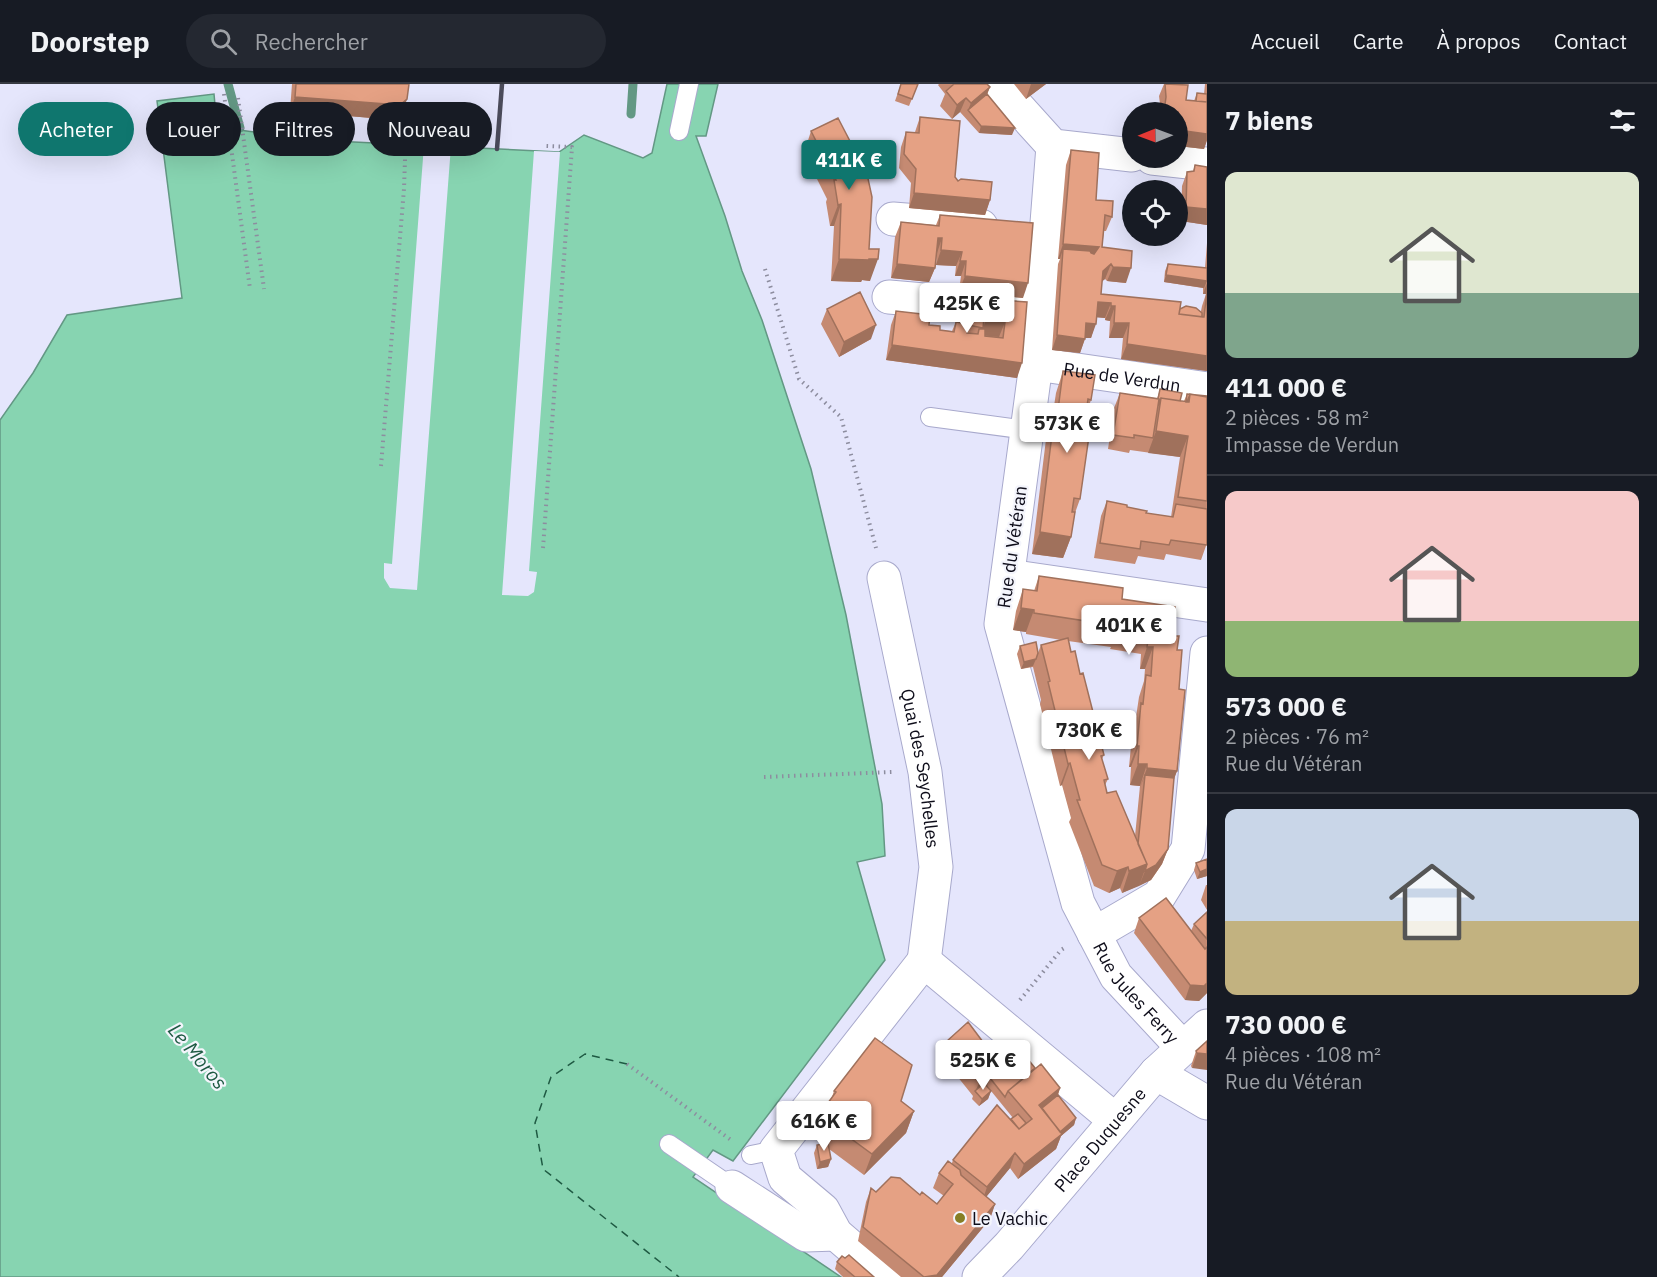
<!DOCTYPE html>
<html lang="fr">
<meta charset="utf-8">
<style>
body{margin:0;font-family:"IBM Plex Sans",sans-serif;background:#242831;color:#f1f3f6;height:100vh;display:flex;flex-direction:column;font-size:22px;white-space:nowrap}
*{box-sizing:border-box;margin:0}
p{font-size:20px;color:#9ea1a6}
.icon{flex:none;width:33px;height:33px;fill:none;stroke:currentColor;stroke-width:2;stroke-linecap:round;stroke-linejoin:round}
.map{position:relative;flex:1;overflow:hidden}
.panel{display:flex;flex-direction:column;background:#171b24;width:450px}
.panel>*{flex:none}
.hud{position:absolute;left:18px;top:18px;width:570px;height:54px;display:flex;gap:12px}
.needle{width:39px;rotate:269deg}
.controls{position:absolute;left:1122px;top:18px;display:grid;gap:12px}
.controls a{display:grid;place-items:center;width:66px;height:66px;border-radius:50%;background:#171b24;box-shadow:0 6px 24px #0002;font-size:30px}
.price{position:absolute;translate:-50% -51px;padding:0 14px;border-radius:6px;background:#fff;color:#222;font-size:20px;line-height:39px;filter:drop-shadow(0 2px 3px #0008)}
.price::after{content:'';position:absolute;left:50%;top:36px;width:18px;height:14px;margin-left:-9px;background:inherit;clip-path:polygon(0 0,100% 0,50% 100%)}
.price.active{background:#0f766e;color:#fff}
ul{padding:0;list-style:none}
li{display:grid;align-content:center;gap:12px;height:318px;padding:0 18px}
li+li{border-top:2px solid #363941}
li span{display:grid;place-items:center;height:186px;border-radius:12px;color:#555}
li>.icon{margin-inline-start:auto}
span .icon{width:108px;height:108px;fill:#fffc;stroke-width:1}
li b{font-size:26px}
h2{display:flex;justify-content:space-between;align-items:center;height:72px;padding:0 18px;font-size:26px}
.pill{padding:0 21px;border-radius:27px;background:#171b24;box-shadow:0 6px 24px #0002;font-size:21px;line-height:54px}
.pill.active{background:#0f766e;color:#fff}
header{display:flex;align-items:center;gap:36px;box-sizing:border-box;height:84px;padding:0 30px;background:#171b24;border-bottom:2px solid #363941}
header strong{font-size:28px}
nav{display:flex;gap:33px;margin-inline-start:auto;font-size:21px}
.search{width:420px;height:54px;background:#242831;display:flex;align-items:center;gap:15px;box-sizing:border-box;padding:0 21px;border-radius:33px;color:#9ea1a6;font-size:22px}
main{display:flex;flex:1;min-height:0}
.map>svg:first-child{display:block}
</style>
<header>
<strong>Doorstep</strong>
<div class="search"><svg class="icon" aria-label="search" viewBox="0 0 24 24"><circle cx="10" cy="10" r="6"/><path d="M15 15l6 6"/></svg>Rechercher</div>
<nav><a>Accueil</a><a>Carte</a><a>À propos</a><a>Contact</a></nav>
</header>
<main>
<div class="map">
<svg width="1207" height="1193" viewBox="0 0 1207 1193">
<rect width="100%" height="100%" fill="#e5e6fc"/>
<path fill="#87d4b1" stroke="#639884" stroke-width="1.5" d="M667 0H718L706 52H696L725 132 742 187 762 236 811 385 846 531 882 720 885 772 857 778 885 876 733 1077 713 1066 693 1093 841 1193H0V336L33 289 67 231 182 214 157 17 214 10 217 43 312 56 559 68 584 51 643 74 652 69Z"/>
<path fill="#e5e6fc" d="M424 61 451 62 417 506 390 504 384 494V479L392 480Z
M534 67 560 68 529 487 537 488 534 508 528 512 502 511Z"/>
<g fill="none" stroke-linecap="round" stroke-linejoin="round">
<path stroke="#639884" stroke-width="9" d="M228 0 240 44
M631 30 633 0"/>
<path stroke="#1f5a43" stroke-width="1.5" stroke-dasharray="8 6" stroke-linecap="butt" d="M627 980 585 970 551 993 535 1039 543 1085 679 1193"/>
<defs>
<path id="service" d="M679 47 689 0
M930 333 1027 346
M669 1060 732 1103
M751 1071 776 1066"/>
<g id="minor">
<path d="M997 0 1053 62 1132 71"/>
<path id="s1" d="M1053 62 1036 280 1001 540 1078 819 1116 892 1183 964"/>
<path d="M1152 74 1207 80"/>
<path d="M893 135 981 142"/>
<path d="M889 213 1030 225"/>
<path id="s2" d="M1036 280 1207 305"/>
<path d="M1008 492 1207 521"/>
<path id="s3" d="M884 494 925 688 936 783 924 877"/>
<path d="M1094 850 1159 812 1188 765 1207 569"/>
<path d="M924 877 1115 1036"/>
<path d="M1156 989 1207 1019"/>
<path d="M732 1103 806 1151 836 1150"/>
<path d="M886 1193 836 1150 823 1126 785 1094 776 1066 924 877"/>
<path id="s4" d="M979 1193 1009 1162 1156 989 1207 942"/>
</g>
</defs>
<use href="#service" stroke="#a8a9cc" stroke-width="20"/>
<use href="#minor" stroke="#a8a9cc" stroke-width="35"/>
<path stroke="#8d8d9f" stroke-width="4" stroke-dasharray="1.5 4.5" stroke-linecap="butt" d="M224 10 250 205
M238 14 264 205
M765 185 799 295 841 333 876 464
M381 382 404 105 406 46
M543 464 572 63 545 62
M764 693 893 688
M1020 916 1061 866 1066 863
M627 980 731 1056"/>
<use href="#service" stroke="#fff" stroke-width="18"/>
<use href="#minor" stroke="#fff" stroke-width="33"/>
<path stroke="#4b4b5a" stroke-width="4.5" d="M497 65 502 0"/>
</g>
<path fill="#c58a72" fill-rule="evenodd" d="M292 0H409L402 30 395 36 290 27Z
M901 0H918L909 22 895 17Z
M939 0H987L990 3 987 10 1012 51 979 49 960 28 952 35 940 22 945 10 938 1Z
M1014 0H1046L1026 15Z
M1164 0H1183L1186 16 1194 17 1197 9 1204 10 1205 0H1207V56L1204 65 1178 62V28H1161L1159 12Z
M920 33 955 93 958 97 990 116 985 131 909 124 911 99 899 84 901 63 906 48H915Z
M838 34 869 165 870 197 862 196 861 198 831 197 834 142H830L826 118 827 115 804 69 811 47Z
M1071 66 1096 116 1112 133 1106 147H1104L1102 163 1126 199 1107 197 1105 195 1102 197 1101 210 1180 225 1201 227 1202 222 1206 210H1203V204L1164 198 1165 187 1168 180 1205 184 1207 159V287L1121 275 1123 254H1109L1110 237 1105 236V234L1097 233 1091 254H1085L1080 269 1052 266 1058 180 1060 175H1058L1066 81Z
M1195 81 1207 83V141L1181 137 1182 102 1187 88 1193 87Z
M940 131 1023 214 959 207 961 192H955L956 182 936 181 937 169 935 184 929 198 891 194 895 153 901 138 936 141Z
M988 215 1027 218 1017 294 886 276 891 241 896 227 940 246 952 247 956 238 966 240 967 234 972 221 985 222Z
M827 225 871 255 839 273 821 240Z
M1063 287 1091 316 1086 330 1080 415 1075 429 1071 453 1063 474 1032 470 1047 347 1052 335 1056 309Z
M1160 305 1180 317H1184L1187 310 1207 312V459L1201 476 1166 470 1164 476 1138 472 1135 480 1094 474 1101 432 1107 417 1146 429 1171 433 1180 373 1130 366 1129 369 1108 365 1114 324 1120 309 1157 315Z
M1039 492 1122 515 1171 552 1177 566 1179 605 1177 687 1174 694 1168 765 1162 780 1151 796 1122 809 1120 804 1109 809 1094 802 1069 738 1071 734 1062 701 1060 702 1040 620 1041 616 1033 583 1021 585 1017 570 1020 562 1038 569 1041 561 1061 556 1026 550V548L1013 546 1016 527 1023 505 1034 507ZM1068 557 1111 563 1110 565 1141 570 1140 585H1145L1144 597 1139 613 1136 633 1133 641 1129 683H1131L1130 701 1140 702 1135 752 1107 709 1105 701 1108 695 1102 675 1104 671 1080 590 1071 568Z
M1207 775V792L1197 795 1194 786 1196 779Z
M1206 801H1207V826L1201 816Z
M1207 828V909L1199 917 1185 916 1134 849 1139 834 1191 847 1194 840Z
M947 957 992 970 999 973 1013 970 1010 978 1035 984 1060 1004 1058 1011 1076 1034 1074 1041 1061 1052 1056 1065 1018 1095 1010 1084 986 1113 995 1120 990 1135 942 1193H901L858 1157 866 1118 871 1104 876 1108 920 1111 937 1120 944 1112 933 1104 939 1089 952 1079 953 1076 1013 1034 987 1002 991 1007 988 1015 979 1022 972 1015 973 1012 941 972Z
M1207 957 1192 984 1191 982 1196 967Z
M834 1007 901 1017 914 1027 906 1049 864 1091 829 1065 831 1075 828 1083 817 1085 814 1069 817 1061 822 1060 819 1058 817 1045 825 1023 832 1013Z
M837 1178 874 1193H843L835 1185Z"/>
<path fill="#a0715c" d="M1031 0H1046L1026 15Z
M990 3 984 18 968 26 971 19Z
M295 13 407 15 402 30 395 36 290 27Z
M966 14 960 28 952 35 957 21Z
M981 42 1015 44 1012 51 979 49Z
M1178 46 1207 50V56L1204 65 1178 62Z
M914 109 990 116 985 131 909 124Z
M841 120 834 142H830L838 121Z
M1186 123 1207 125V141L1181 137Z
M938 154H942L937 169H932Z
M1063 160 1099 163 1094 178 1063 165 1060 175H1058Z
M941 166 962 168 956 182 936 181Z
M839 175H878L870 197 862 196 861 198 831 197Z
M960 177H966L961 192H955Z
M897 180 935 184 929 198 891 194Z
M1111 180 1105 195 1098 201 1103 187Z
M1113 183 1131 184 1126 199 1107 197Z
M1166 191 1207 197 1204 204 1164 198Z
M965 192 1028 199 1023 214 959 207Z
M1207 199V211V207L1206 210H1203Z
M1098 218 1111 219 1105 234 1092 233Z
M1111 222H1115L1110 237 1105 236Z
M986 236 1005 238 999 253 980 251Z
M1086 239 1096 240 1091 254H1081Z
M1114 239H1129L1123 254H1109Z
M876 241 871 255 839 273 844 258Z
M1057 251 1085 255 1080 269 1052 266Z
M1127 260 1207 272V287L1121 275Z
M892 261 1022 279 1017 294 886 276Z
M1156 347 1188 352 1180 373 1148 369Z
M1040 448 1071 453 1063 474 1032 470Z
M1021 524 1034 526 1026 548 1013 546Z
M1147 563H1153L1145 585H1140Z
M1036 575 1033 582 1021 585 1024 578Z
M1137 662H1139L1131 683H1129Z
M1070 679 1062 701 1060 702 1068 680Z
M1138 680H1147L1140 702 1130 701Z
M1147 684 1177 687 1169 709 1145 691 1139 706Z
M1168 765 1162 780 1151 796 1139 802 1145 787Z
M1147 780 1139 802 1122 809 1129 787Z
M1128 783 1120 804 1109 809 1117 787Z
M1207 785V792L1197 795 1200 788Z
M1207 899V909L1199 917 1185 916 1190 901Z
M1197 969 1207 970V986L1192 984Z
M1013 970 1008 985 990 994 987 1002 977 1010 975 1008 979 999Z
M1060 1004 1055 1019 1039 1032V1021Z
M991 1007 988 1015 979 1022 982 1015Z
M914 1027 906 1049 864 1091 872 1070Z
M1076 1034 1074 1041 1061 1052 1056 1065 1018 1095 1024 1080 1055 1051Z
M1015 1069 1010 1084 982 1118 987 1103Z
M831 1075 828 1083 817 1085 820 1078Z
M995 1120 990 1135 942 1193H924Z"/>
<path fill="#e5a184" stroke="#a0715c" stroke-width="1.5" d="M296 0H409L407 15 400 21 295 13Z
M901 0H918L912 15 898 10Z
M954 0H987L990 3 971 19 966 14 957 21 946 7Z
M1165 0 1188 1 1186 16 1207 18V50L1178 46V28H1164L1166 13Z
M1197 9 1207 10V18L1196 17Z
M987 10 1015 44 981 42 968 26Z
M920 33 960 37 955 93 958 97 961 95 992 98 990 116 914 109 916 85 904 70 906 48 919 49Z
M838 34 867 90 872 113 869 165H879L878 175H869V176L839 175 841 120 838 121 834 96H836L811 47Z
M1071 66 1099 69 1096 116 1113 117 1112 133 1105 131 1102 163 1132 167 1131 184 1113 183 1111 180 1103 187 1101 210 1181 218 1179 230 1204 233 1207 207V272L1127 260 1129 239H1114L1115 222H1111V219L1098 218 1096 240 1086 239 1085 255 1057 251 1063 165 1090 167 1091 169 1094 170 1099 163 1063 160Z
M1195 81 1207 83V125L1186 123 1187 88 1194 87Z
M940 131 1033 139 1028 199 965 192 966 177H960L962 168 941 166 942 154H938L935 184 897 180 901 138 939 142Z
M1168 180 1207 184V197L1166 191Z
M860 208 876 241 844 258 827 225Z
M988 215 1027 218 1022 279 892 261 896 227 930 231 929 241 940 242V246L954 248 956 238 969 240 967 249 978 250 979 245H985V252L1003 254 1005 238 986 236Z
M972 221 985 222 983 244 968 241 969 226 971 227Z
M1186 222 1196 224 1202 229V233L1179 230 1180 225Z
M1063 287 1095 291 1091 316 1088 315 1086 330 1092 331 1080 415 1074 414 1072 428H1075L1071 453 1040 448 1055 326H1058Z
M1160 305 1182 309 1180 317 1161 314 1158 322 1159 315H1158Z
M1120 309 1159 315 1153 354 1134 351V354L1113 351Z
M1187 310 1207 312V313L1190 310 1187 318H1186Z
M1190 310 1207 313V417L1178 413 1188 352 1156 347 1161 314 1189 318Z
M1107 417 1127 421V423L1147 427 1146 429 1173 433 1176 420 1207 425V461L1171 456 1169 461 1141 457 1140 465 1100 459Z
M1039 492 1123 504 1122 515 1175 523 1171 552H1179L1177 566H1182L1179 605 1185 606 1177 687 1147 684V680H1138L1139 662H1137L1141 619 1143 620 1146 591 1151 592 1153 563H1147L1149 549 1118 544V542L1034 529V526L1021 524 1023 505 1037 507Z
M1068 554 1071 568 1075 567 1080 590 1083 589 1104 671 1101 672 1108 695 1104 696 1107 709 1116 707 1147 780 1129 787 1128 783 1117 787 1102 781 1077 716H1080L1070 679 1068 680 1048 598 1050 597 1041 561Z
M1036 558 1038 569 1036 575 1024 578 1020 562Z
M1145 691 1174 694 1168 765 1156 781 1145 787 1147 780 1138 760Z
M1207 775V785L1200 788 1196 779Z
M1166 814 1205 865 1207 863V899L1204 902 1190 901 1139 834Z
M1207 828V855L1194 840Z
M968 938 992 970 994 968 999 973 1010 965 1013 970 979 999 947 957Z
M875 954 912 981 901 1017 914 1027 872 1070 827 1037 825 1023 836 1008 834 1007Z
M1207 957V970L1197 969 1196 967Z
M1022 968 1035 984 1008 1007 1005 1013 990 994Z
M1041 980 1060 1004 1039 1021 1062 1050 1024 1080 1015 1069 987 1103 953 1076 997 1021 1019 1045 1032 1035 1008 1007Z
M984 999 991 1007 982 1015 975 1007Z
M1058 1011 1076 1034 1060 1048 1042 1024Z
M1018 1030 1026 1039 1019 1045 1011 1035Z
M828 1059 831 1075 820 1078 817 1061Z
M948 1077 960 1086 961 1091 995 1120 937 1191 924 1193 863 1143 871 1104 876 1108 891 1093 900 1094 920 1111 922 1108 937 1120 953 1100 939 1089Z
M849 1171 874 1193H855L837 1178 842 1172 845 1174Z"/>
<circle fill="#867e25" stroke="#f4f5fc" stroke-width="2" cx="960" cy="1134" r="6"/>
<g text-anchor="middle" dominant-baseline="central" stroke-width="4.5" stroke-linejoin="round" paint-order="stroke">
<g font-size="18" fill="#0e0d1a" stroke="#f4f5fc">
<text stroke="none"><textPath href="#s2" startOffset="87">Rue de Verdun</textPath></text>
<text transform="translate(1012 463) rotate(-82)">Rue du Vétéran</text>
<text stroke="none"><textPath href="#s3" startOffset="194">Quai des Seychelles</textPath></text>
<text stroke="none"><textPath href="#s1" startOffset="878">Rue Jules Ferry</textPath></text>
<text stroke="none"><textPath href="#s4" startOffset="183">Place Duquesne</textPath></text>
</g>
<g font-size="18" fill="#0e0d1a" stroke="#f4f5fc" text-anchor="start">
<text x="972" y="1134">Le Vachic</text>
</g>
<g font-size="20" font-style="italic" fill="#1f5a43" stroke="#f4f5fc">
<text transform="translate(198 972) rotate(50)">Le Moros</text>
</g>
</g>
</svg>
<div class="controls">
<a><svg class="needle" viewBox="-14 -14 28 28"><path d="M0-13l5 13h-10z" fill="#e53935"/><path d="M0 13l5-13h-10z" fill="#9ea1a6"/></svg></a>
<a><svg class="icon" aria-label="locate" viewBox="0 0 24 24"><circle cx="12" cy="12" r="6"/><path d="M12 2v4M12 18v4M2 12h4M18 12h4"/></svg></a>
</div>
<b class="price active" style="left:849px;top:107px">411K €</b>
<b class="price" style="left:967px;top:250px">425K €</b>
<b class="price" style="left:1067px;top:370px">573K €</b>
<b class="price" style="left:1129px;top:572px">401K €</b>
<b class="price" style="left:1089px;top:677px">730K €</b>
<b class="price" style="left:983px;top:1007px">525K €</b>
<b class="price" style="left:824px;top:1068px">616K €</b>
<div class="hud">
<a class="pill active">Acheter</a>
<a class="pill">Louer</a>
<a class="pill">Filtres</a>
<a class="pill">Nouveau</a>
</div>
</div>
<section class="panel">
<h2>7 biens<svg class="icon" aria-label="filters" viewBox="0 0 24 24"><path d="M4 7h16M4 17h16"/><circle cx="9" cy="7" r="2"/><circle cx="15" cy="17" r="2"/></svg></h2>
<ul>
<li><span style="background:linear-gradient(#dfe7d0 65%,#7fa58c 0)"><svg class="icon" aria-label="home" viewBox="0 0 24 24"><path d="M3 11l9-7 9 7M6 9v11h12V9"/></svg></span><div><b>411 000 €</b><p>2 pièces · 58 m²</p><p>Impasse de Verdun</p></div></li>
<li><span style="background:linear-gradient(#f6c9c9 70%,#8fb573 0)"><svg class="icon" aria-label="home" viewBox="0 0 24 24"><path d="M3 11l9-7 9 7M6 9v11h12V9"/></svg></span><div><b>573 000 €</b><p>2 pièces · 76 m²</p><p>Rue du Vétéran</p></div></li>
<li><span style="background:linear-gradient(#c9d6e8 60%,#c2b280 0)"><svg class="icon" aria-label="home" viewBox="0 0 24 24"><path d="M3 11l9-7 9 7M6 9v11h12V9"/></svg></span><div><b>730 000 €</b><p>4 pièces · 108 m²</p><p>Rue du Vétéran</p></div></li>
</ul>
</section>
</main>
